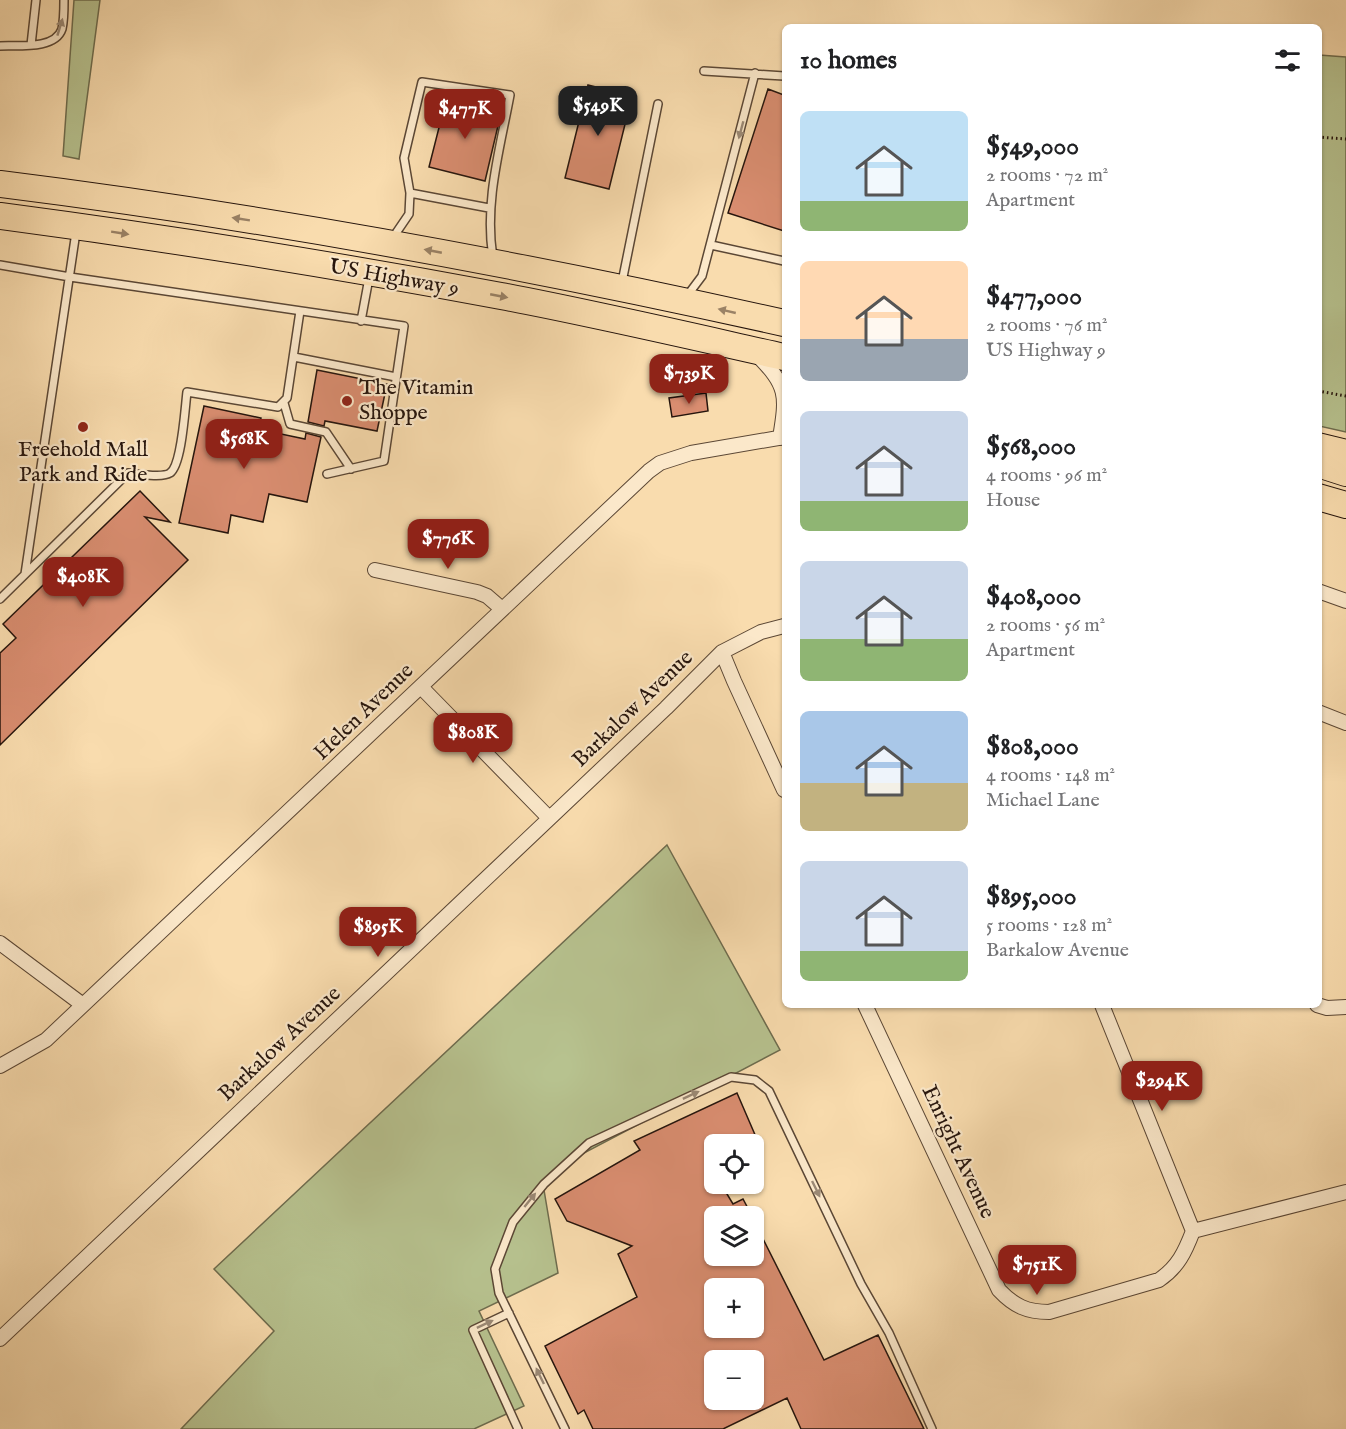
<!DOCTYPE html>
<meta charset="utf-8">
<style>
body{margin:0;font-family:"IM FELL English",serif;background:#f6f6f6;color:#202124;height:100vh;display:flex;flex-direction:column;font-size:22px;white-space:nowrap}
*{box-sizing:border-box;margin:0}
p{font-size:20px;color:#757577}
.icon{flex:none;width:33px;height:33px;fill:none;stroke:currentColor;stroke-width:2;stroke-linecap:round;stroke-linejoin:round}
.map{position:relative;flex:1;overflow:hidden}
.panel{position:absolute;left:782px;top:24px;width:540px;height:984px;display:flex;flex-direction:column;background:#fff;border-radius:9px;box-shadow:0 2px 4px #0004}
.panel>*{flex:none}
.controls{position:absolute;left:704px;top:1134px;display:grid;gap:12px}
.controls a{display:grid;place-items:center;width:60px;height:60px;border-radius:9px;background:#fff;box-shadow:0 2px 4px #0004;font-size:30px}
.price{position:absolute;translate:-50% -51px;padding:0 14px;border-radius:12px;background:#8f2418;color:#fff;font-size:20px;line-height:39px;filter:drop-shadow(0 2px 3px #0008)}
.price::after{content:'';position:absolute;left:50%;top:36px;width:18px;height:14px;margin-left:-9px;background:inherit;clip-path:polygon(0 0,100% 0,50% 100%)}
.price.selected{background:#222;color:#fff}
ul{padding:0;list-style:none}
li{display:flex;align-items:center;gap:18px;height:150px;padding:0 18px}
li span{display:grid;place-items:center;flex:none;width:168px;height:120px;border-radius:9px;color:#555}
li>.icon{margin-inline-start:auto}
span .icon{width:72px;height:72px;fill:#fffc;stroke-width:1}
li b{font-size:26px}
h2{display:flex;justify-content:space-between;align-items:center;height:72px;padding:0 18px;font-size:26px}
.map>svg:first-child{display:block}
</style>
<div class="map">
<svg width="1346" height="1429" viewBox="0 0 1346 1429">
<rect width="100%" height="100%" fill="#f9dcae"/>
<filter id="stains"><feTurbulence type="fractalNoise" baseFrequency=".00333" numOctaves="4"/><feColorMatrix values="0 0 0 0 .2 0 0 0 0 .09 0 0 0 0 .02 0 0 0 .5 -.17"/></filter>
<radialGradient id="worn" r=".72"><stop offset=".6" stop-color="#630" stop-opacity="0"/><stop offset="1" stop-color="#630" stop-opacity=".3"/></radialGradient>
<path fill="#b7c28f" stroke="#6e6c4e" stroke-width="1.5" d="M74 0H100L79 159 63 156Z
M1319 55 1346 57V432L1319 426Z
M667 845 780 1050 561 1165 543 1184 558 1273 479 1311 524 1406 474 1429H181L274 1331 214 1269Z"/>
<path fill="#d98d70" stroke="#26150d" stroke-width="1.5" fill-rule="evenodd" d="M588 85 632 96 609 189 565 178Z
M768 89 784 95V231L728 213Z
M446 100 501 113 485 181 429 167Z
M317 370 387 384 377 431 325 421 324 426 308 422Z
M706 393 708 411 672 417 669 398Z
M204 406 261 418 259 426 276 429V433L305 439 306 433 321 437 307 502 269 494 263 522 231 515 228 533 179 523Z
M140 491 170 522 145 517 188 560 0 745V653L16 638 3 624Z
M737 1093 759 1144H714V1184H721L733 1204 743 1199 752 1216H714V1256H753V1219L824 1360 878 1335 924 1429H801L787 1398 723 1429H593L584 1410 578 1414 545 1346 637 1297 618 1254 632 1246 567 1221 555 1199 640 1150 634 1141ZM714 1288H753V1328H714ZM714 1360H753V1400H714Z"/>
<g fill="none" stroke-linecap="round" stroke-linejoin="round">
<defs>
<path id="lane" d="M31 45 36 0
M0 46C17 45 55 50 62 29 64 20 64 9 64 0
M704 71 784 76
M410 193 489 208
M392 239 409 214 410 193 404 158 422 82 510 95C500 149 484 203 493 258
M711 245 784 261
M0 265 70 277 404 326 384 461 327 474
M622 282 658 104
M687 296 702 276 755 73
M361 321 369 278
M294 357 396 377
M284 403 290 424 326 432 351 469
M25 574 76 232
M0 599 128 473C138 474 163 478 170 473 182 465 185 407 187 392L278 407 287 398 300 311
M509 1313 473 1330 518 1429
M565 1429 499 1293 495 1269 513 1222 544 1184 589 1143 731 1077 755 1080 769 1091 861 1284 889 1333 932 1429"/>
<path id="street" d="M756 354C788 386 787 395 780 438
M375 570 477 592 487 596 502 609
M1318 591 1346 601
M722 652 734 681 784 790
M421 687 549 818
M1318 712 1346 723
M0 943 83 1005
M865 1005 999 1290C1014 1306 1027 1312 1049 1312L1159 1280C1178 1267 1185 1252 1193 1231L1346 1192
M1102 1005 1193 1231
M1317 1005 1327 1008 1346 1007
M0 1066 46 1040 649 471 660 463 691 453 784 437
M0 1339 666 708 722 652 761 632 784 626"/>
<path id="highway" d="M0 184C264 217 525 265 784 323
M0 216C167 238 335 265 501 296 596 314 690 336 784 357
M1318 446 1346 453
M1318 464 1346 473
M1318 497 1346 505"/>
</defs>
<use href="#lane" stroke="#5b4735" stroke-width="10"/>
<use href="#street" stroke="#5b4735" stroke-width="16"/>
<use href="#highway" stroke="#26150d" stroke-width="28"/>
<path stroke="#26150d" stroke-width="3" stroke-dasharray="1.5 3" stroke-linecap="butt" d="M1318 137 1346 139
M1318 391 1346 396"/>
<use href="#lane" stroke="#fbe8ca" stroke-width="7"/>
<use href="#street" stroke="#fbe8ca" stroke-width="14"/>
<use href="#highway" stroke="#f9dcae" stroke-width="26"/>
</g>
<defs><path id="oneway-solid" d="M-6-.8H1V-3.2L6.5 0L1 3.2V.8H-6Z" transform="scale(1.5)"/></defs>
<g fill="#9b8975">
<use href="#oneway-solid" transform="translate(60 27) rotate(-73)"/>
<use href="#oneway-solid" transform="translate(741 130) rotate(105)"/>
<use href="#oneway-solid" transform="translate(691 1095) rotate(-25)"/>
<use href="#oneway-solid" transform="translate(816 1189) rotate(64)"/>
<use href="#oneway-solid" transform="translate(530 1200) rotate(-51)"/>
<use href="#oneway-solid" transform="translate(485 1324) rotate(-25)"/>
<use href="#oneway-solid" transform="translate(540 1376) rotate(-116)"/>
</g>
<g fill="#9a8266">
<use href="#oneway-solid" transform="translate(241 219) rotate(-171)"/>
<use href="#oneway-solid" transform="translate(120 233) rotate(9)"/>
<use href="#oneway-solid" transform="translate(433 251) rotate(-169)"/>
<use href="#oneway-solid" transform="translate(499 296) rotate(11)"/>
<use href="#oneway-solid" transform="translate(727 311) rotate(-167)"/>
</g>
<g fill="#8f2418" stroke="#fbe8ca" stroke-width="2">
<circle cx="347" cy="401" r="6"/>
<circle cx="83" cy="427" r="6"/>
</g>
<g text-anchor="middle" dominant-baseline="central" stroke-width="4.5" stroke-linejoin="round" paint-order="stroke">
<g font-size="22" fill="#26150d" stroke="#fbe8ca">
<text transform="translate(394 278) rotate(10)">US Highway 9</text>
<text transform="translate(633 709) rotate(-44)">Barkalow Avenue</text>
<text transform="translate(364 712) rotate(-44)">Helen Avenue</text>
<text transform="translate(280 1044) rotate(-43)">Barkalow Avenue</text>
<text transform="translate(958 1152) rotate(65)">Enright Avenue</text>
</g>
<g font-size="22" fill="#26150d" stroke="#fbe8ca" text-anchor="start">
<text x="359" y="388">The Vitamin<tspan x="359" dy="25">Shoppe</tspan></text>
<text x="83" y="450" text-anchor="middle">Freehold Mall<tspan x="83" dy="25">Park and Ride</tspan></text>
</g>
</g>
<rect width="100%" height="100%" filter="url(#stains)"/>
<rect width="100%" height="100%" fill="url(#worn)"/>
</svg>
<div class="controls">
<a><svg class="icon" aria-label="locate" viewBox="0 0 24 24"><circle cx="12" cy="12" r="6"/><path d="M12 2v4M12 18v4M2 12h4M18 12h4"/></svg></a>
<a><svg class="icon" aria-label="layers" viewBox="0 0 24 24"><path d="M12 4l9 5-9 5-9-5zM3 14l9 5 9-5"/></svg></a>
<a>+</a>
<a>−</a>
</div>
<b class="price selected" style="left:598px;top:137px">$549K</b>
<b class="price" style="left:465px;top:140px">$477K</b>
<b class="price" style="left:689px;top:405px">$739K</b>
<b class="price" style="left:244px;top:470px">$568K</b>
<b class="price" style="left:448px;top:570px">$776K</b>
<b class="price" style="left:83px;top:608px">$408K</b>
<b class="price" style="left:473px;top:764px">$808K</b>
<b class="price" style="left:378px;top:958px">$895K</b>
<b class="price" style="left:1162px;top:1112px">$294K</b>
<b class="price" style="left:1037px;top:1296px">$751K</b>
<section class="panel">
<h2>10 homes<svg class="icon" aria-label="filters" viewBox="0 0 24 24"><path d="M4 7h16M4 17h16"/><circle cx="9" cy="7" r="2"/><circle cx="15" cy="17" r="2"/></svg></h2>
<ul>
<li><span style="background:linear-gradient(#bfe0f5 75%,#8fb573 0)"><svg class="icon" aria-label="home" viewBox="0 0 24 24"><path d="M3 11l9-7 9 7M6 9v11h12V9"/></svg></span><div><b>$549,000</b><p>2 rooms · 72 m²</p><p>Apartment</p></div></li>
<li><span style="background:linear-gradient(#ffd9b3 65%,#9aa5b1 0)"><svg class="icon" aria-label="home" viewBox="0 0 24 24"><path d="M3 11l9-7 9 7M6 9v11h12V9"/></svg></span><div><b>$477,000</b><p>2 rooms · 76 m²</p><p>US Highway 9</p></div></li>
<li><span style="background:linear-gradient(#c9d6e8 75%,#8fb573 0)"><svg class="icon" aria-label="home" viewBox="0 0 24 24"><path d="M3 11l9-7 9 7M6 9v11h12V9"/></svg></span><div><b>$568,000</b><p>4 rooms · 96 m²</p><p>House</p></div></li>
<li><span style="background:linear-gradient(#c9d6e8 65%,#8fb573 0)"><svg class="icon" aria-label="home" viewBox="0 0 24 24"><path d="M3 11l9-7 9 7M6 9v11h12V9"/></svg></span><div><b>$408,000</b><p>2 rooms · 56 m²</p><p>Apartment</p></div></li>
<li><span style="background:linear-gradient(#a9c7e8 60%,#c2b280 0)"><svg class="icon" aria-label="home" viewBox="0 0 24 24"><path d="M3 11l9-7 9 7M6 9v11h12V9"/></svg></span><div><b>$808,000</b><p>4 rooms · 148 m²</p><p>Michael Lane</p></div></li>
<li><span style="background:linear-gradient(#c9d6e8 75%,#8fb573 0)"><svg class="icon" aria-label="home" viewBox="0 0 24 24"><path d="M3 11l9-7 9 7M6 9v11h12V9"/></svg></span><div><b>$895,000</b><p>5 rooms · 128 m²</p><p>Barkalow Avenue</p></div></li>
</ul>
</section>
</div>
